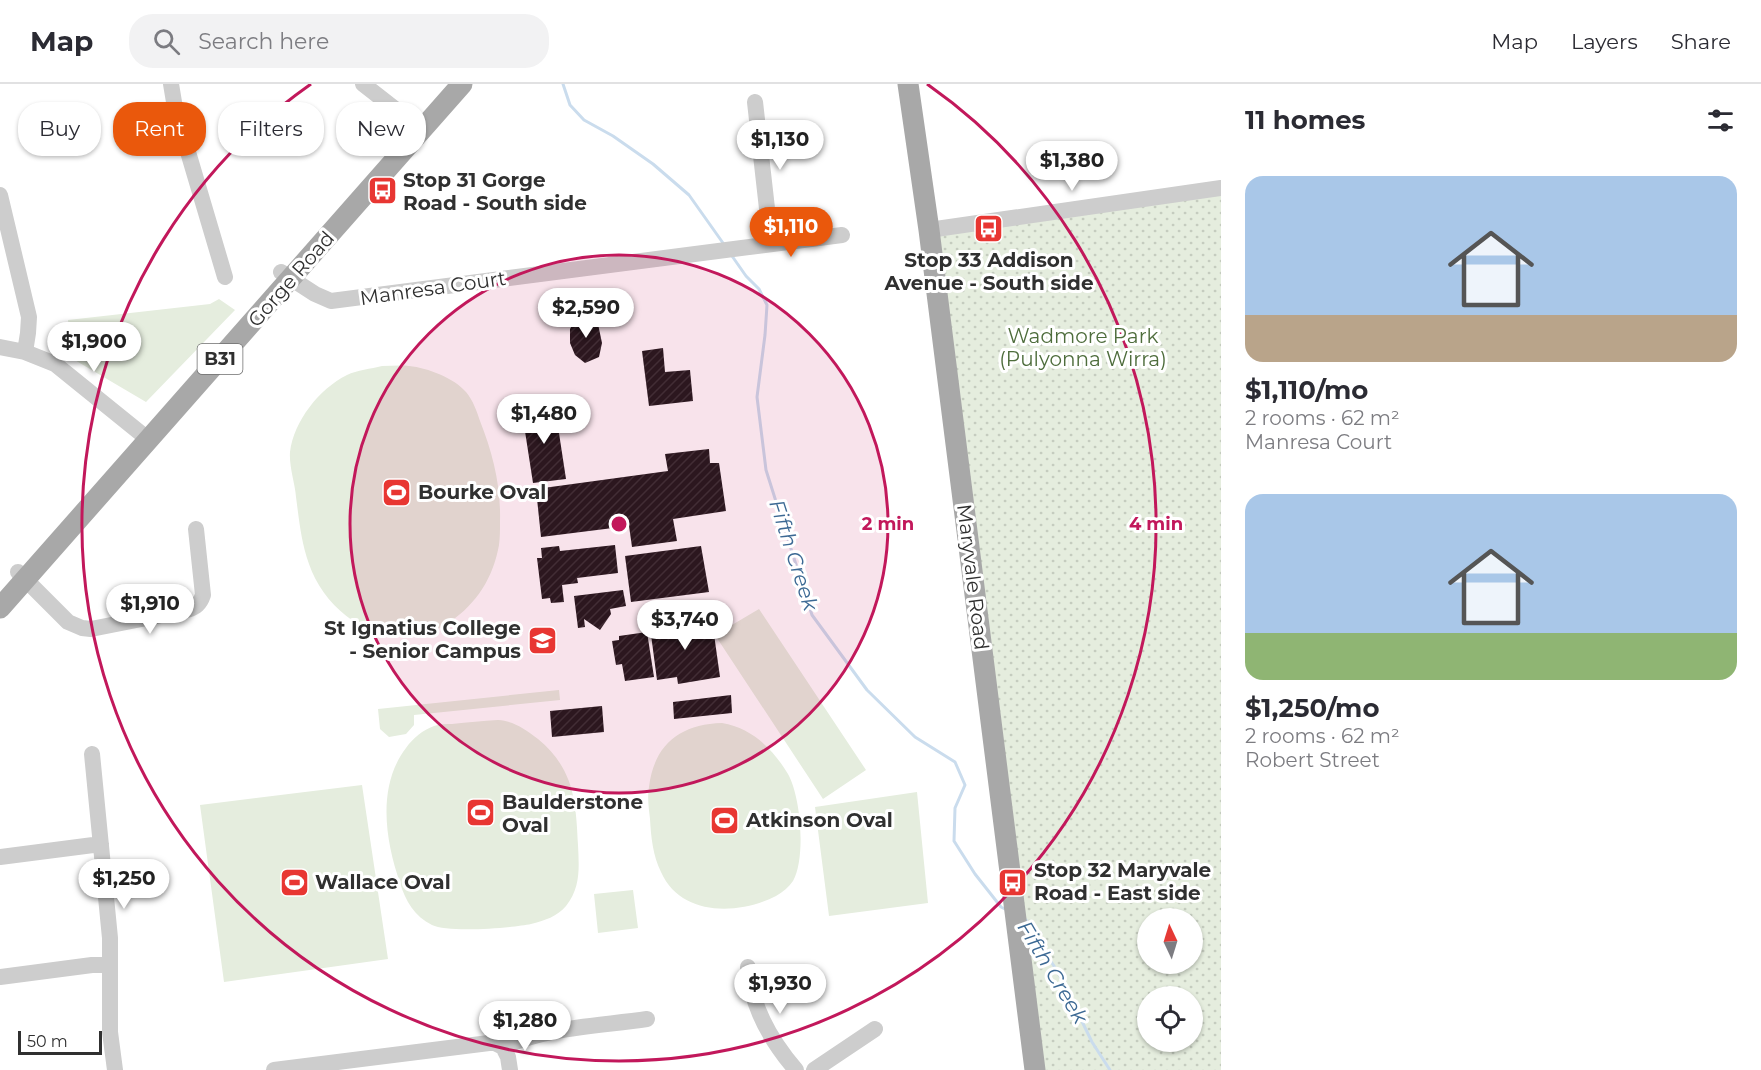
<!DOCTYPE html>
<meta charset="utf-8">
<style>
body{margin:0;font-family:Montserrat,sans-serif;background:#f2f2f3;color:#2b2b33;height:100vh;display:flex;flex-direction:column;font-size:22px;white-space:nowrap}
*{box-sizing:border-box;margin:0}
p{font-size:20px;color:#7c7c81}
.icon{flex:none;width:33px;height:33px;fill:none;stroke:currentColor;stroke-width:2;stroke-linecap:round;stroke-linejoin:round}
.map{position:relative;flex:1;overflow:hidden}
.drawer{display:flex;flex-direction:column;background:#fff;width:540px}
.drawer>*{flex:none}
.guide{position:absolute;left:18px;top:18px;width:570px;height:54px;display:flex;gap:12px}
.needle{width:39px;rotate:356deg}
.controls{position:absolute;left:1137px;top:824px;display:grid;gap:12px}
.controls a{display:grid;place-items:center;width:66px;height:66px;border-radius:50%;background:#fff;box-shadow:0 2px 4px #0004;font-size:30px}
.scale{position:absolute;left:18px;bottom:15px;width:84px;box-sizing:border-box;padding-left:6px;border:3px solid #303030;border-top:0;font-size:16px;line-height:21px;white-space:nowrap;color:#303030;-webkit-text-stroke:4px #fff;paint-order:stroke}
.price{position:absolute;translate:-50% -51px;padding:0 14px;border-radius:21px;background:#fff;color:#222;font-size:20px;line-height:39px;filter:drop-shadow(0 2px 3px #0008)}
.price::after{content:'';position:absolute;left:50%;top:36px;width:18px;height:14px;margin-left:-9px;background:inherit;clip-path:polygon(0 0,100% 0,50% 100%)}
.price.active{background:#ea580c;color:#fff}
ul{padding:0;list-style:none}
li{display:grid;align-content:center;gap:12px;height:318px;padding:0 24px}
li span{display:grid;place-items:center;height:186px;border-radius:18px;color:#555}
li>.icon{margin-inline-start:auto}
span .icon{width:108px;height:108px;fill:#fffc;stroke-width:1}
li b{font-size:26px}
h2{display:flex;justify-content:space-between;align-items:center;height:72px;padding:0 24px;font-size:26px}
.chip{padding:0 21px;border-radius:24px;background:#fff;box-shadow:0 2px 4px #0004;font-size:21px;line-height:54px}
.chip.active{background:#ea580c;color:#fff}
header{display:flex;align-items:center;gap:36px;box-sizing:border-box;height:84px;padding:0 30px;background:#fff;border-bottom:2px solid #e1e1e2}
header strong{font-size:28px}
nav{display:flex;gap:33px;margin-inline-start:auto;font-size:21px}
.search{width:420px;height:54px;background:#f2f2f3;display:flex;align-items:center;gap:15px;box-sizing:border-box;padding:0 21px;border-radius:24px;color:#7c7c81;font-size:22px}
main{display:flex;flex:1;min-height:0}
.map>svg:first-child{display:block}
</style>
<header>
<strong>Map</strong>
<div class="search"><svg class="icon" aria-label="search" viewBox="0 0 24 24"><circle cx="10" cy="10" r="6"/><path d="M15 15l6 6"/></svg>Search here</div>
<nav><a>Map</a><a>Layers</a><a>Share</a></nav>
</header>
<main>
<div class="map">
<svg width="1221" height="986" viewBox="0 0 1221 986">
<defs>
<pattern id="park-dots" width="8" height="8" patternUnits="userSpaceOnUse" patternTransform="scale(1.5)"><rect width="8" height="8" fill="#e5edde"/><path d="M2 2h.1M6 6h.1" fill="none" stroke="#c5ccbf" stroke-width="1.8" stroke-linecap="round"/></pattern>
<pattern id="building-hatch" width="6" height="6" patternUnits="userSpaceOnUse" patternTransform="scale(1.5)"><rect width="6" height="6" fill="#171717"/><path d="M-1 1l2-2M0 6l6-6M5 7l2-2" fill="none" stroke="#303030"/></pattern>
</defs>
<rect width="100%" height="100%" fill="#fff"/>
<path fill="#e5edde" d="M219 215 235 226 146 318 73 275 68 236 210 220Z
M382 282C391 282 401 281 409 282 428 284 454 294 466 308 473 316 477 328 480 337 493 370 501 402 500 438 500 445 500 453 499 461 493 494 477 519 450 538 396 576 328 536 309 480 301 458 299 435 296 413 295 399 289 383 290 368 294 337 319 305 347 291 357 286 371 285 382 282Z
M759 525 866 686 823 715 715 551Z
M559 606 560 616 414 631V641L406 650 389 653 380 645 378 625Z
M498 636C514 637 525 645 538 655 574 685 576 717 578 761 579 783 581 803 566 822 558 832 544 837 531 840 512 844 448 849 432 841 415 833 405 816 400 799 385 756 377 702 406 664 413 654 423 646 434 642 440 640 447 640 452 640 468 638 483 637 498 636Z
M722 639C752 644 773 665 788 690 801 713 806 774 793 797 789 803 783 808 776 812 739 831 681 833 661 788 653 772 651 753 650 735 649 725 647 714 649 703 654 661 680 640 722 639Z
M362 701 388 875 224 898 200 721Z
M917 708 928 819 829 832 815 723Z
M633 806 638 844 598 849 594 810Z"/>
<path fill="url(#park-dots)" fill-rule="evenodd" d="M1221 104V986H1035L929 146ZM1148 834H1192V879H1148ZM1148 912H1192V957H1148Z"/>
<g fill="none" stroke-linecap="round" stroke-linejoin="round">
<path stroke="#cadced" stroke-width="3" d="M563 0 570 21 584 36 613 52 653 80 689 111 723 159
M732 172 746 192 759 205 767 221 765 251 757 313 766 386 812 531 867 606 915 653 955 678 965 701 955 724 954 757 975 790 1001 823 1005 825
M1026 836 1034 852 1058 888 1092 958 1110 986"/>
</g>
<path fill="url(#building-hatch)" d="M589 232 598 240 602 259 599 273 585 279 575 271 570 259V245L575 236Z
M663 264 665 288 690 286 693 317 649 322 642 267Z
M555 323 566 395 533 399 522 328Z
M709 365 710 379H719L726 427 673 435 677 457 632 463 629 442 541 453 536 405 668 387 665 370Z
M615 461 618 489 577 494 578 499 562 501 564 518 551 519 550 514 542 515 537 474H542L541 464 559 462 560 467Z
M701 462 709 508 631 518 625 472Z
M623 506 626 522 610 525 611 530 600 546 584 535 585 543 578 544 574 512Z
M694 536V539L712 536 720 593 678 600 677 593 657 596 650 543Z
M647 548 654 593 625 597 622 580 616 581 612 557 619 556V552Z
M731 611 732 629 674 635 673 618Z
M602 622 604 648 552 653 550 627Z"/>
<g fill="none" stroke-linecap="round" stroke-linejoin="round">
<path stroke="#cdcdcd" stroke-width="16" d="M171 0 175 24 225 193
M363 0 422 46
M755 18 771 160
M0 111 29 233 28 249 25 268
M929 146 1221 104
M281 188 315 210 331 217 842 151
M0 263 25 268 55 280 149 356
M18 488 68 538 82 544 91 545 187 526C196 523 200 520 203 511L196 445
M92 670 110 854V948L115 986
M0 773 101 760
M748 883C751 922 771 957 796 986
M0 893 92 881H109
M503 963 508 973 510 986
M274 986 489 959H495L503 963C547 943 599 942 647 935
M814 986 875 945"/>
<path stroke="#a8a8a8" stroke-width="21" d="M908 0 929 146 1035 986
M0 524 462 0"/>
</g>
<circle cx="619" cy="440" r="269" fill="#c2185b" fill-opacity=".12"/>
<g fill="none" stroke="#c2185b" stroke-width="3">
<circle cx="619" cy="440" r="269"/>
<path d="M927 0A537 537 0 1 1 311 0"/>
</g>
<defs>
<symbol id="bus-square" viewBox="-11 -11 22 22"><rect x="-9" y="-9" width="18" height="18" rx="4" fill="#e83632" stroke="#fff"/><path d="M-5-6H5V4H4V6H2V4H-2V6H-4V4H-5ZM-3.5-4V0h7V-4ZM-3.5 1.2v1.5H-2V1.2ZM2 1.2v1.5H3.5V1.2Z" fill="#fff"/></symbol>
<symbol id="stadium-square" viewBox="-11 -11 22 22"><rect x="-9" y="-9" width="18" height="18" rx="4" fill="#e83632" stroke="#fff"/><path d="M0-5a6.5 5 0 1 0 0 10a6.5 5 0 1 0 0-10ZM-3.5-1.8h7v3.6h-7Z" fill="#fff"/></symbol>
<symbol id="school-square" viewBox="-11 -11 22 22"><rect x="-9" y="-9" width="18" height="18" rx="4" fill="#e83632" stroke="#fff"/><path d="M0-5L7-2L0 1L-7-2ZM-4 1L0 2.5L4 1V4Q0 6-4 4Z" fill="#fff"/></symbol>
</defs>
<g fill-rule="evenodd">
<use href="#bus-square" x="366" y="90" width="33" height="33"/>
<use href="#bus-square" x="972" y="128" width="33" height="33"/>
<use href="#stadium-square" x="380" y="392" width="33" height="33"/>
<use href="#school-square" x="526" y="540" width="33" height="33"/>
<use href="#stadium-square" x="464" y="712" width="33" height="33"/>
<use href="#stadium-square" x="708" y="720" width="33" height="33"/>
<use href="#stadium-square" x="278" y="782" width="33" height="33"/>
<use href="#bus-square" x="996" y="782" width="33" height="33"/>
</g>
<g text-anchor="middle" dominant-baseline="central" stroke-width="6" stroke-linejoin="round" paint-order="stroke">
<rect fill="#fff" stroke="#6e6e6e" stroke-width="1.5" x="197.5" y="260" width="45" height="30" rx="4.5"/>
<g font-size="18" font-weight="bold" fill="#303030">
<text x="220" y="275">B31</text>
</g>
<g font-size="20" font-weight="bold" fill="#303030" stroke="#fff" text-anchor="start">
<text x="403" y="96">Stop 31 Gorge<tspan x="403" dy="23">Road - South side</tspan></text>
<text x="989" y="176" text-anchor="middle">Stop 33 Addison<tspan x="989" dy="23">Avenue - South side</tspan></text>
<text x="418" y="408">Bourke Oval</text>
<text x="521" y="544" text-anchor="end">St Ignatius College<tspan x="521" dy="23">- Senior Campus</tspan></text>
<text x="502" y="718">Baulderstone<tspan x="502" dy="23">Oval</tspan></text>
<text x="746" y="736">Atkinson Oval</text>
<text x="1034" y="786">Stop 32 Maryvale<tspan x="1034" dy="23">Road - East side</tspan></text>
<text x="315" y="798">Wallace Oval</text>
</g>
<g font-size="20" fill="#303030" stroke="#fff">
<text transform="translate(291 195) rotate(-49)">Gorge Road</text>
<text transform="translate(433 204) rotate(-8)">Manresa Court</text>
<text transform="translate(973 493) rotate(83)">Maryvale Road</text>
</g>
<g font-size="20" fill="#4e6d3c" stroke="#fff">
<text x="1083" y="252">Wadmore Park<tspan x="1083" dy="23">(Pulyonna Wirra)</tspan></text>
</g>
<g font-size="21" font-style="italic" fill="#3c6994" stroke="#fff">
<text transform="translate(794 471) rotate(72)">Fifth Creek</text>
<text transform="translate(1053 888) rotate(59)">Fifth Creek</text>
</g>
</g>
<circle cx="619" cy="440" r="9" fill="#c2185b" stroke="#fff" stroke-width="3"/>
<g font-size="18" text-anchor="middle" font-weight="bold" fill="#c2185b" stroke="#fff" stroke-width="6" stroke-linejoin="round" paint-order="stroke">
<text x="888" y="446">2 min</text>
<text x="1156" y="446">4 min</text>
</g>
</svg>
<div class="controls">
<a><svg class="needle" viewBox="-14 -14 28 28"><path d="M0-13l5 13h-10z" fill="#e53935"/><path d="M0 13l5-13h-10z" fill="#7c7c81"/></svg></a>
<a><svg class="icon" aria-label="locate" viewBox="0 0 24 24"><circle cx="12" cy="12" r="6"/><path d="M12 2v4M12 18v4M2 12h4M18 12h4"/></svg></a>
</div>
<div class="scale">50 m</div>
<b class="price" style="left:780px;top:87px">$1,130</b>
<b class="price" style="left:1072px;top:108px">$1,380</b>
<b class="price active" style="left:791px;top:174px">$1,110</b>
<b class="price" style="left:586px;top:255px">$2,590</b>
<b class="price" style="left:94px;top:289px">$1,900</b>
<b class="price" style="left:544px;top:361px">$1,480</b>
<b class="price" style="left:150px;top:551px">$1,910</b>
<b class="price" style="left:685px;top:567px">$3,740</b>
<b class="price" style="left:124px;top:826px">$1,250</b>
<b class="price" style="left:780px;top:931px">$1,930</b>
<b class="price" style="left:525px;top:968px">$1,280</b>
<div class="guide">
<a class="chip">Buy</a>
<a class="chip active">Rent</a>
<a class="chip">Filters</a>
<a class="chip">New</a>
</div>
</div>
<section class="drawer">
<h2>11 homes<svg class="icon" aria-label="filters" viewBox="0 0 24 24"><path d="M4 7h16M4 17h16"/><circle cx="9" cy="7" r="2"/><circle cx="15" cy="17" r="2"/></svg></h2>
<ul>
<li><span style="background:linear-gradient(#a9c7e8 75%,#b9a48a 0)"><svg class="icon" aria-label="home" viewBox="0 0 24 24"><path d="M3 11l9-7 9 7M6 9v11h12V9"/></svg></span><div><b>$1,110/mo</b><p>2 rooms · 62 m²</p><p>Manresa Court</p></div></li>
<li><span style="background:linear-gradient(#a9c7e8 75%,#8fb573 0)"><svg class="icon" aria-label="home" viewBox="0 0 24 24"><path d="M3 11l9-7 9 7M6 9v11h12V9"/></svg></span><div><b>$1,250/mo</b><p>2 rooms · 62 m²</p><p>Robert Street</p></div></li>
</ul>
</section>
</main>
